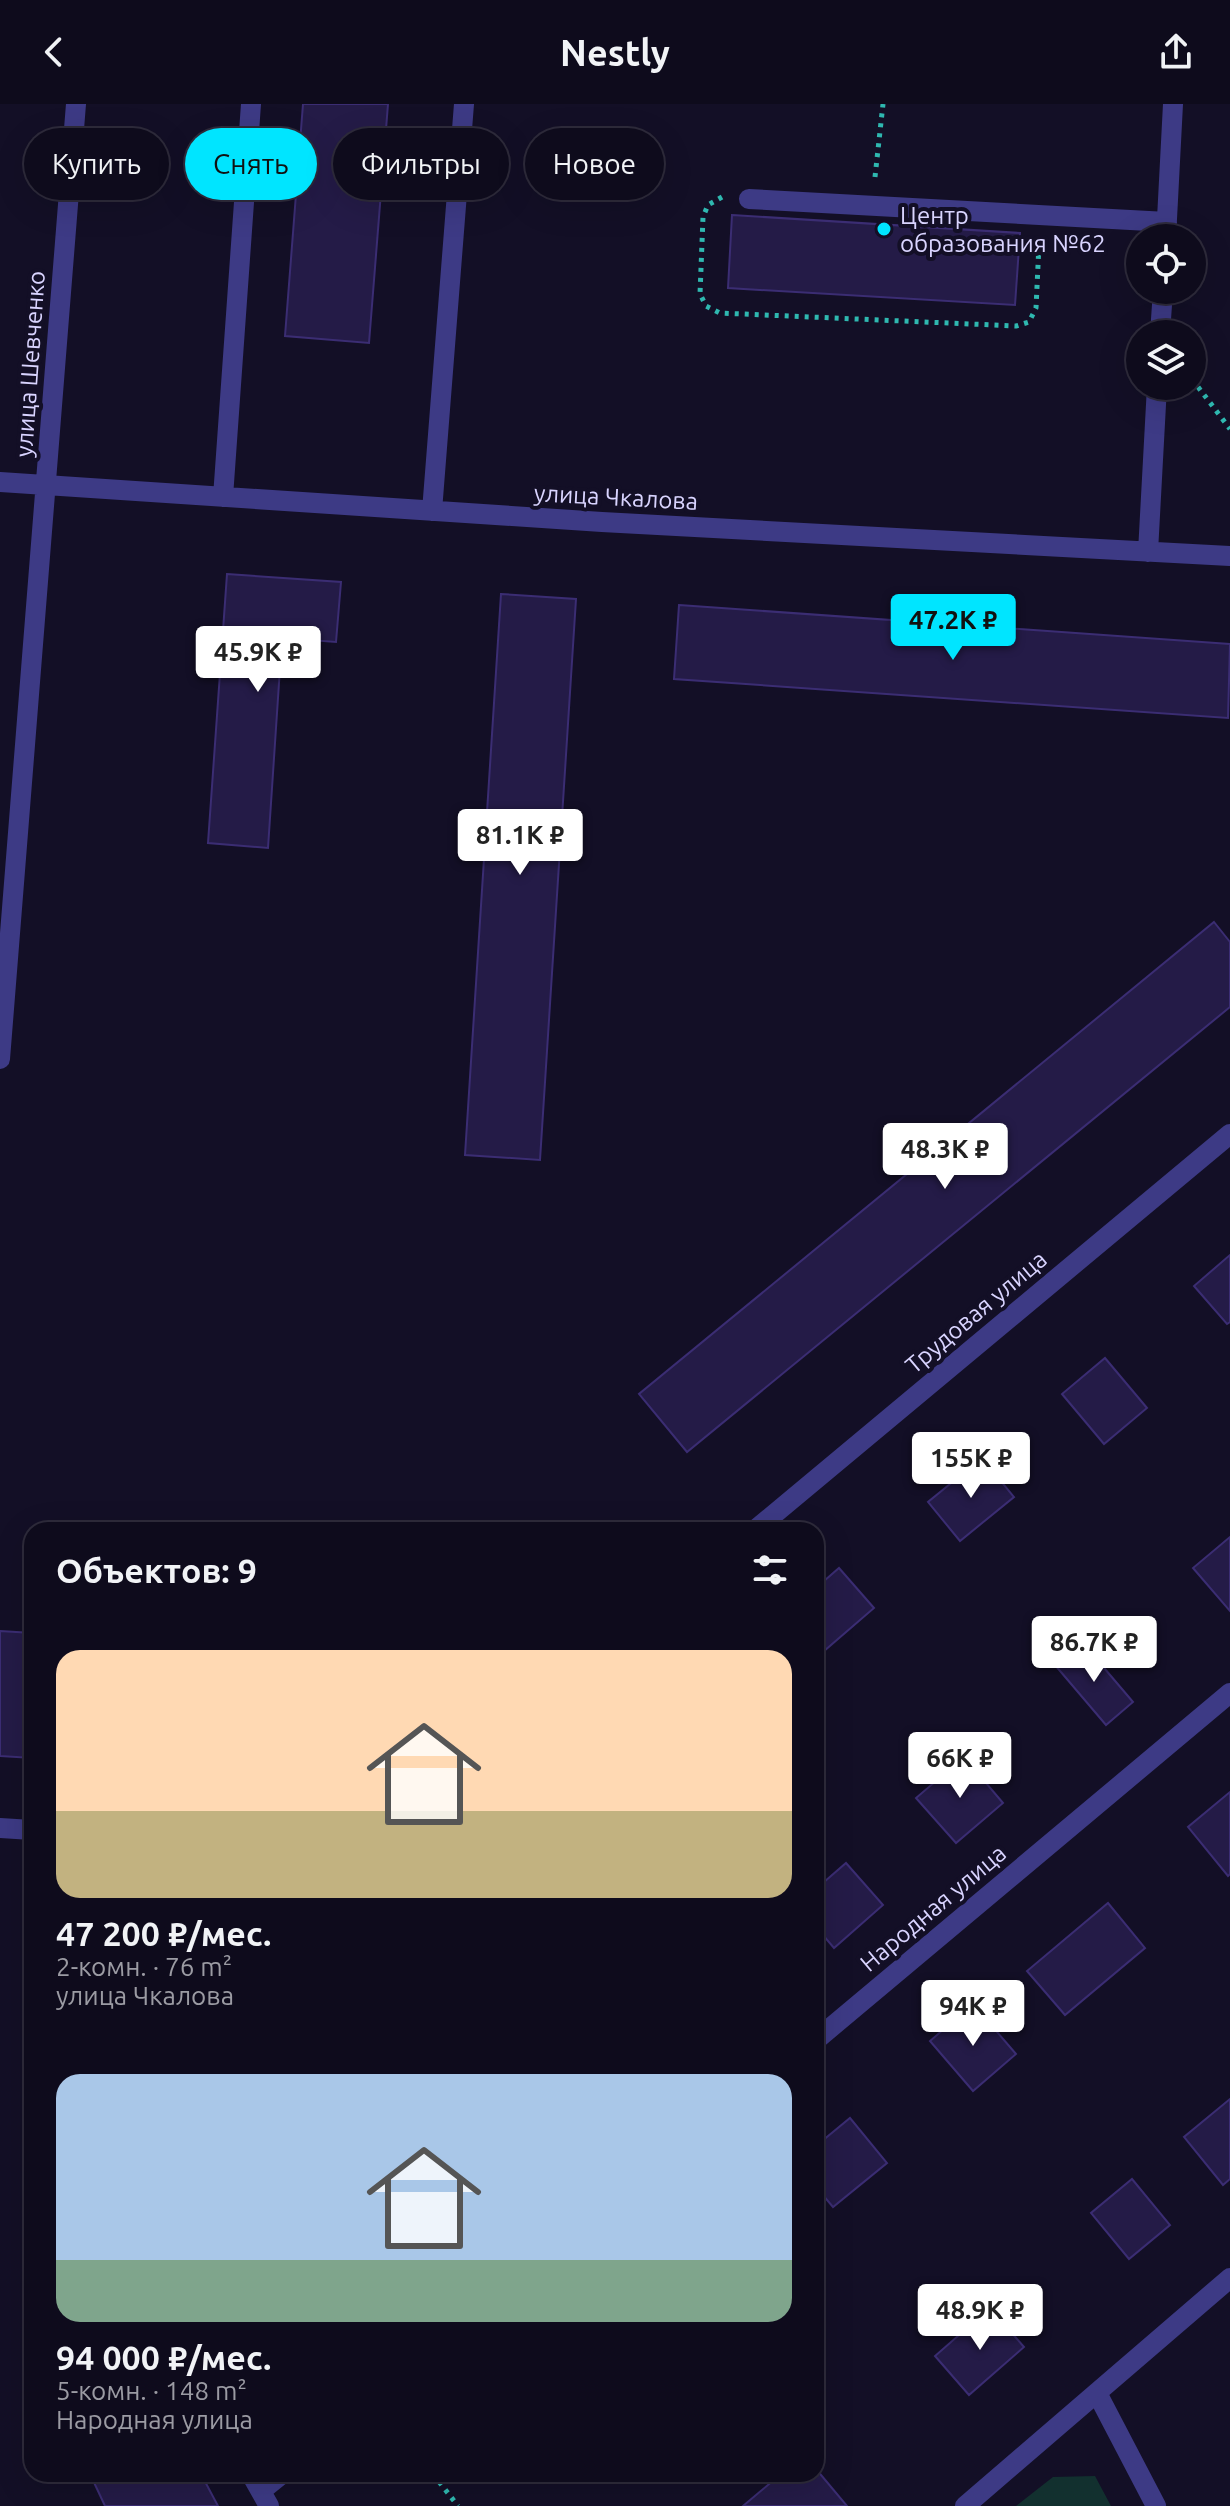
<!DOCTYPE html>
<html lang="ru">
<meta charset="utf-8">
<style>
body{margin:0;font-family:Ubuntu,sans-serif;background:#171425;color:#f1f3f6;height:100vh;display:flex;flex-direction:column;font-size:30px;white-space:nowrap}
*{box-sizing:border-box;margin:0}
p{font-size:26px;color:#9b9ba3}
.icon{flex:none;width:44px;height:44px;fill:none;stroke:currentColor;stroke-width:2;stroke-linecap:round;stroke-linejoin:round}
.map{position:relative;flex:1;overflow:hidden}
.side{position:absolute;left:24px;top:1418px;width:800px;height:960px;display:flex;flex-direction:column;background:#0e0b1c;border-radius:24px;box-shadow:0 8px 32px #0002,0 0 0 2px #2e2b3b}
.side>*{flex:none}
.top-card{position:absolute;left:24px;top:24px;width:800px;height:72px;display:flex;gap:16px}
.fabs{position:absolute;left:1126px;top:120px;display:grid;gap:16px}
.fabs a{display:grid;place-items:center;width:80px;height:80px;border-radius:50%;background:#0e0b1c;box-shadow:0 8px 32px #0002,0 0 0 2px #2e2b3b;font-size:40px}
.price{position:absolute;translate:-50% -68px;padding:0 18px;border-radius:8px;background:#fff;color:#222;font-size:26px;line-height:52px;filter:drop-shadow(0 2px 4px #0008)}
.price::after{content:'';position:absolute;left:50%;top:48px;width:24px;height:18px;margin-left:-12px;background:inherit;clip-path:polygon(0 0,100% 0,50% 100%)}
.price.on{background:#00e5ff;color:#111}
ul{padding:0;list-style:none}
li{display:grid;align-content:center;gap:16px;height:424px;padding:0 32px}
li span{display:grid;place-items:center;height:248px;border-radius:24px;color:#555}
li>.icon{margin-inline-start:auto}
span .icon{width:144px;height:144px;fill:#fffc;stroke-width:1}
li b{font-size:34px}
h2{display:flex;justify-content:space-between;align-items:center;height:96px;padding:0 32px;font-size:34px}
.tag{padding:0 28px;border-radius:36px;background:#0e0b1c;box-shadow:0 8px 32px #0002,0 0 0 2px #2e2b3b;font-size:28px;line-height:72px}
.tag.on{background:#00e5ff;color:#111}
header{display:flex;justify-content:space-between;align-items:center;height:104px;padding:0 32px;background:#0e0b1c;font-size:36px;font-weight:600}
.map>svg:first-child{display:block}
</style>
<header><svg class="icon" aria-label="back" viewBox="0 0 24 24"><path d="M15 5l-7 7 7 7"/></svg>Nestly<svg class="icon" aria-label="share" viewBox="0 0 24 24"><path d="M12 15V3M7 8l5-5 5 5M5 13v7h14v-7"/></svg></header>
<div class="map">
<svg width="1230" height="2402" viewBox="0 0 1230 2402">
<rect width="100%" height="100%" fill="#130f26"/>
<path fill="#12302f" d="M1095 2372 1111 2402H1016L1053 2373Z"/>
<path fill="#241b47" stroke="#3b2d73" stroke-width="2" d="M303 0H388L369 239 285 232Z
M732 111 1020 129 1015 201 728 184Z
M227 470 341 478 336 538 282 534 268 744 208 739Z
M501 490 576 495 540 1056 465 1051Z
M679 501 1230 540 1228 614 674 575Z
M1214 818 1230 838V903L687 1348 639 1290Z
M1230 1151V1218L1227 1220 1194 1182Z
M1105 1254 1147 1304 1104 1340 1062 1290Z
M982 1354 1014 1393 960 1437 928 1398Z
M82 1418 232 1425V1426H81Z
M1230 1433V1507L1193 1464Z
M839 1464 874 1504 824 1547 816 1538V1484Z
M0 1527 32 1529V1654L0 1652Z
M1082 1538 1133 1598 1106 1621 1055 1561Z
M964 1653 1003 1699 956 1739 916 1694Z
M1230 1688V1770L1228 1772 1188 1723Z
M846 1759 883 1801 834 1844 816 1823V1785Z
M1108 1799 1145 1844 1065 1911 1027 1867Z
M973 1900 1016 1950 973 1987 930 1937Z
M1230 1995V2075L1223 2081 1184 2033Z
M850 2014 887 2059 833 2103 816 2083V2042Z
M1132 2075 1170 2121 1129 2155 1091 2109Z
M990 2204 1024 2243 969 2291 935 2252Z
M816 2365 847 2402H743L781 2370H816Z
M90 2370H201L218 2402H105Z"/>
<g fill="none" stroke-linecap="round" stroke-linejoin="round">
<path stroke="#2fb8b0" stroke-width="5" stroke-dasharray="4 6" stroke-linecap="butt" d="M875 73 883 0
M722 93 708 101 703 113 700 190 706 202 720 209 1016 222 1029 218 1036 204 1039 140
M1192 275 1230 325
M433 2370 458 2402"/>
<path stroke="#3d3a85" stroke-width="20" d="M749 95 1167 118
M1166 134 1173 0
M1160 230 1163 186
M0 378 602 418 1230 452
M223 393 251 0
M432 407 464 0
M1148 448 1157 282
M0 955 76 0
M755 1426 1230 1030
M0 1724 32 1726
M816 1936 1230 1589
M1097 2289 1156 2402
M251 2370 269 2402
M261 2387 282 2370
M965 2402 1230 2174"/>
</g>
<circle fill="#00e5ff" stroke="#130f26" stroke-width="3" cx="884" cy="125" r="8"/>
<g text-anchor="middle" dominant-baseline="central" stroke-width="8" stroke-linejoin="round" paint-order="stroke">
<g font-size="24" fill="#d9d4ff" stroke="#130f26" text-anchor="start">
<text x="900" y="111">Центр<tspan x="900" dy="28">образования №62</tspan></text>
</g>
<g font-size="24" fill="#d9d4ff" stroke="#130f26">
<text transform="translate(30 260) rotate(-86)">улица Шевченко</text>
<text transform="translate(616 393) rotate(3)">улица Чкалова</text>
<text transform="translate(976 1208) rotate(-40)">Трудовая улица</text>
<text transform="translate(933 1804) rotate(-40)">Народная улица</text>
</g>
</g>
</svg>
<div class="fabs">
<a><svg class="icon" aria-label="locate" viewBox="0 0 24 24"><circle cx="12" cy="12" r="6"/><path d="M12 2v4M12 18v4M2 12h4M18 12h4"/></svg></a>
<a><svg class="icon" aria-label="layers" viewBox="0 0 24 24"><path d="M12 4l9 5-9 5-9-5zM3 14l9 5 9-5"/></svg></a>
</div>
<b class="price on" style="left:953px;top:558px">47.2K ₽</b>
<b class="price" style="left:258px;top:590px">45.9K ₽</b>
<b class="price" style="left:520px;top:773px">81.1K ₽</b>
<b class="price" style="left:945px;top:1087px">48.3K ₽</b>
<b class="price" style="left:971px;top:1396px">155K ₽</b>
<b class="price" style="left:1094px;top:1580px">86.7K ₽</b>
<b class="price" style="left:960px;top:1696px">66K ₽</b>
<b class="price" style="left:973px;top:1944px">94K ₽</b>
<b class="price" style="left:980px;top:2248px">48.9K ₽</b>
<div class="top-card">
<a class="tag">Купить</a>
<a class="tag on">Снять</a>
<a class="tag">Фильтры</a>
<a class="tag">Новое</a>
</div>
<section class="side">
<h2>Объектов: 9<svg class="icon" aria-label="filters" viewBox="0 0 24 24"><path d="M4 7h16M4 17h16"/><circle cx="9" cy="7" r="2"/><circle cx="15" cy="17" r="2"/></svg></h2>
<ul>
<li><span style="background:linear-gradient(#ffd9b3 65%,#c2b280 0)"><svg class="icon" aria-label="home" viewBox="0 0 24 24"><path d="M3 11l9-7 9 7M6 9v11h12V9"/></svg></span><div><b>47 200 ₽/мес.</b><p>2-комн. · 76 m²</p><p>улица Чкалова</p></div></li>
<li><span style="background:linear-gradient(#a9c7e8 75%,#7fa58c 0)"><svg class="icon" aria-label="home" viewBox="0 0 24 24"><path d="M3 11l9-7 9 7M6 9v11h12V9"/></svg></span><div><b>94 000 ₽/мес.</b><p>5-комн. · 148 m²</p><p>Народная улица</p></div></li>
</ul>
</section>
</div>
